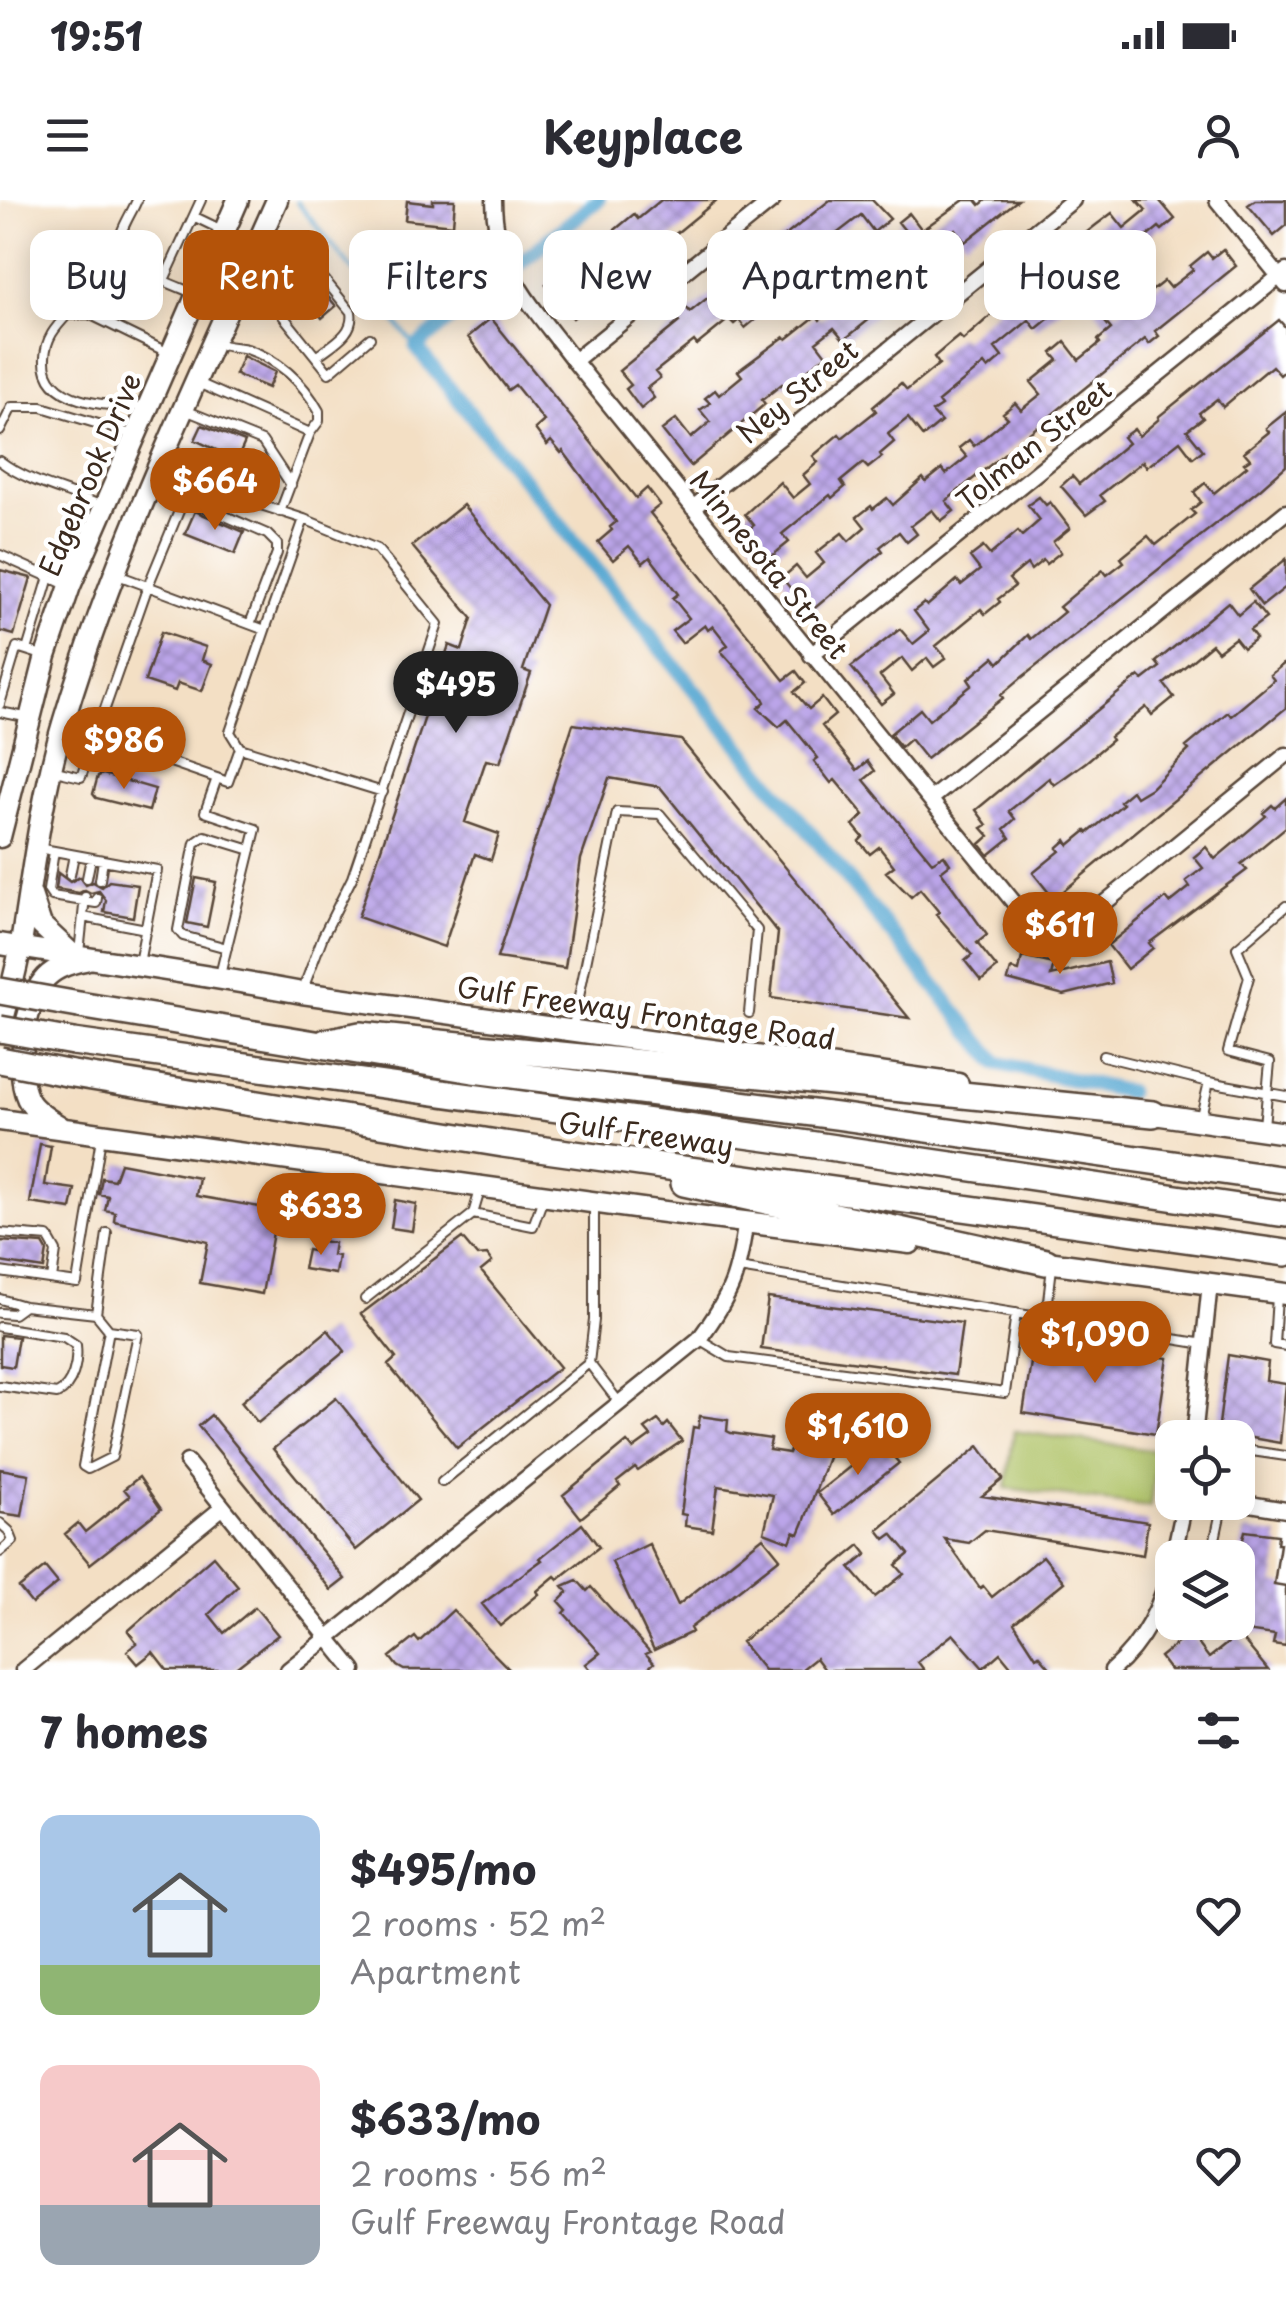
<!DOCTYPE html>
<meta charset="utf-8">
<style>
body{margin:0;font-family:"Playpen Sans",sans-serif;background:#f2f2f3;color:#2b2b33;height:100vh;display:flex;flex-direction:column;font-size:38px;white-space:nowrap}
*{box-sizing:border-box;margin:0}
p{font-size:32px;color:#7c7c81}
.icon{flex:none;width:55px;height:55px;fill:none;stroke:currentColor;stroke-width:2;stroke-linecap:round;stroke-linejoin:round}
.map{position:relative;height:1470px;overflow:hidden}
.sheet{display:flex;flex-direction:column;background:#fff;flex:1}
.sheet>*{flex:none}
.hud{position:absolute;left:30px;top:30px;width:1228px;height:90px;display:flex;gap:20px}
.controls{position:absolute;left:1155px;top:1220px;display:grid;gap:20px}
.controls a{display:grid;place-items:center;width:100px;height:100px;border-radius:20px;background:#fff;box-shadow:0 5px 25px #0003;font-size:50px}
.price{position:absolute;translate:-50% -85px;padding:0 22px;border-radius:35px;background:#b45309;color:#fff;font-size:32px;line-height:65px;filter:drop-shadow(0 2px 5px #0008)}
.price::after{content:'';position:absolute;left:50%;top:60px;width:30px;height:22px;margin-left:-15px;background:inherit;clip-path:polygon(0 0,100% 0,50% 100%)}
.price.on{background:#222;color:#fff}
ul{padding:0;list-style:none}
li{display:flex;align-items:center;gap:30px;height:250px;padding:0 40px}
li span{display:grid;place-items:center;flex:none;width:280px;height:200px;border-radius:20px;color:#555}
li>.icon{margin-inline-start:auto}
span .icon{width:120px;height:120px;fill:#fffc;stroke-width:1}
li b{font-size:42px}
h2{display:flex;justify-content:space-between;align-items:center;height:120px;padding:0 40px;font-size:42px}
.chip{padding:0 35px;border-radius:20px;background:#fff;box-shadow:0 5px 25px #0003;font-size:35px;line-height:90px}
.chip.on{background:#b45309;color:#fff}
.status{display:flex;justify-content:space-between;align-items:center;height:70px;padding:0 50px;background:#fff;direction:ltr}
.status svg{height:28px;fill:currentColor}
header{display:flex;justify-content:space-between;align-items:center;height:130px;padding:0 40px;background:#fff;font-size:45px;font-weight:700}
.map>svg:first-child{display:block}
</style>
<div class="status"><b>19:51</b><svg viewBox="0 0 49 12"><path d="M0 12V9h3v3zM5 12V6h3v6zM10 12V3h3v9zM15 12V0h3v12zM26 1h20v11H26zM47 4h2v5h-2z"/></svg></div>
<header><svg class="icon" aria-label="menu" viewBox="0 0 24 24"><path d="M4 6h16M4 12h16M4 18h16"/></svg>Keyplace<svg class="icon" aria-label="person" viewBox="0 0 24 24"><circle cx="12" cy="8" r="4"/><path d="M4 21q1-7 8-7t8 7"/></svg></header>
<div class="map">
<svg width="1286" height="1470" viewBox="0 0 1286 1470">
<defs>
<pattern id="building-cross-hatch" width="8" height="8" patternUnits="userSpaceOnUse" patternTransform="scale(2.5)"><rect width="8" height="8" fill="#bba5e9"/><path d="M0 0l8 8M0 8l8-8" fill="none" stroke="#9987bc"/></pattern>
</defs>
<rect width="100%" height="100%" fill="#fff"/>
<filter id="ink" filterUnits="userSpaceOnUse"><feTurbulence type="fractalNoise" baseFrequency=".01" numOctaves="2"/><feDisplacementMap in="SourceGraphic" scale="20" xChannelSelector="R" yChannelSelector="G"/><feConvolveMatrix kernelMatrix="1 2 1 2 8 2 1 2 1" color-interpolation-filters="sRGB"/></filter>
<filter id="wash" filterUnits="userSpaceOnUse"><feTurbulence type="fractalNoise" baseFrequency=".0048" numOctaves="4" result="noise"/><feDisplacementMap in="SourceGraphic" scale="40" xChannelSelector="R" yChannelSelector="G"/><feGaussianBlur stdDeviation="2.25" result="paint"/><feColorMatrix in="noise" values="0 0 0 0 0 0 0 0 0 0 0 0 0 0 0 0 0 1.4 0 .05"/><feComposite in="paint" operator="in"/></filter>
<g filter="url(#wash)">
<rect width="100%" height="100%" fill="#f3dfc4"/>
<path fill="#afc266" stroke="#757642" stroke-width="2.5" d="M1014 1231 1157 1251 1150 1307 1006 1288Z"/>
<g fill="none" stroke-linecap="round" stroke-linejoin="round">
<path stroke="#57a7d1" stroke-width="4" d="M297 2 416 147"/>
<path stroke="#57a7d1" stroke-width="15" d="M515 67 598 0
M497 81 416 147 997 863 1128 892"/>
</g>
<g id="blocks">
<path fill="url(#building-cross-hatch)" d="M433 0H455L453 25 405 20 407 1 433 4Z
M661 0H717L573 118 546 85 576 62 570 55 587 41 599 56 616 41 610 34 634 14 638 19Z
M830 0H872L890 19 874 32 861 15 835 35 839 39 823 52 814 40 779 68 800 94 785 106 764 80 746 94 762 114 745 128 739 120 734 124 729 119 697 145 694 141 655 172 660 178 647 188 654 198 641 209 626 189 631 185 619 171 679 122 670 111 682 102 690 112Z
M964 0H976L980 5 986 0H1018L965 42 955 29 937 44 948 57 922 78 919 74 901 88 884 102 887 105 844 140 834 128 816 142 826 155 793 182 784 186 782 184 762 200 765 204 691 266 662 230 676 219 691 238 710 222 700 210 710 203 705 198 715 190 719 195 742 176 738 171 784 137 787 139 817 115 820 120 860 88 853 79 875 61 882 70 915 43 898 22 909 13 922 30Z
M1137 0H1159L1175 19 1162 30 1159 27 1125 55 1121 50 1088 77 1093 84 1080 94 1077 90 1059 105 1062 108 1036 129 1029 120 995 148 1002 157 988 169 984 164 938 202 941 206 932 212 941 222 923 237 908 218 888 234 894 242 880 254 882 257 868 268 863 263 841 281 845 287 832 298 830 295 782 334 789 342 767 360 745 332 754 325 745 314 780 282 793 298 810 284 803 275 818 262 813 256 839 234 842 238 876 211 873 207 901 183 907 190 939 164 934 157 948 145 959 136 963 140 998 109 996 106 1009 95 1051 62 1054 65 1072 51 1068 47 1096 25 1112 13 1124 28 1146 10Z
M1255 0H1286V26L1274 36 1248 5Z
M453 32 467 73 445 79 442 64 434 66 432 59 415 64 410 43Z
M1223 49 1236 66 1155 131 1159 136 1149 144 1145 139 946 301 954 311 941 321 932 310 911 326 917 334 907 342 899 332 880 347 883 351 810 412 782 378 796 366 806 378 824 363 816 353 842 333 849 341 865 327 857 317 871 306 873 309 887 298 893 305 923 278 926 282 942 269 946 274 967 257 959 248 969 240 974 246 1008 218 1003 213 1015 203 1021 210 1041 194 1031 182 1058 160 1052 153 1065 142 1079 160 1100 143 1098 140 1111 129 1095 110 1107 101 1116 113 1141 93 1144 97 1164 81 1170 88 1193 70 1190 66 1207 52 1212 58Z
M300 64 336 106 322 118 286 74Z
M491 118 636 298 647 288 660 305 650 313 784 480 796 471 805 483 794 492 809 509 822 498 835 515 822 526 857 570 868 561 875 571 864 580 932 662 944 655 950 664 941 671 987 735 977 743 997 768 981 781 965 761 972 755 936 714 939 712 920 689 911 697 886 672 894 666 879 647 870 654 859 641 863 637 853 625 864 615 835 580 831 583 814 561 818 558 787 520 779 527 758 508 765 502 763 498 721 451 728 445 713 426 708 430 705 425 682 443 672 431 689 418 673 398 678 394 650 357 643 363 629 346 613 360 598 342 612 330 610 327 616 322 563 251 561 253 551 241 547 245 535 229 544 221 515 185 508 190 468 137Z
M1279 120 1286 128V170L1280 175 1272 166 1223 207 1217 199 1199 213 1203 218 1187 230 1203 250 1193 258 1180 241 1147 267 1143 261 1100 295 1105 301 1086 315 1061 286 1072 276 1079 284 1128 243 1123 237 1134 229 1139 236 1159 219 1158 217Z
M243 156 275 172 268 188 235 174Z
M1286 212V266L1260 289 1020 479 1001 495 1003 498 926 559 910 539 901 547 890 534 920 509 929 520 972 485 968 479 994 457 999 463 1028 435 1031 439 1064 412 1059 407 1103 370 1107 375 1124 362 1121 358 1148 336 1156 345 1195 314 1191 310 1201 302 1194 292 1205 283 1214 293 1247 266 1244 263 1250 259 1244 252 1269 232 1266 228Z
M202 225 245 242 237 260 195 240Z
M1039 297 1046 305 1050 302 1070 328 1053 342 1061 352 1046 364 1043 360 1031 370 1027 364 1009 379 1015 386 998 399 1000 402 985 414 981 409 936 446 946 458 934 467 927 458 912 471 902 458 880 476 894 494 881 504 851 467 900 429 913 444 929 431 914 411 924 403 927 406 957 380 961 385 980 370 970 357 983 347 990 355 1018 331 1022 336 1040 320 1028 305Z
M463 305 545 405 523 470 531 473 500 563 486 560 465 622 499 634 491 660 475 654 444 747 358 717 449 445 462 450 472 418 412 346Z
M195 311 244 332 235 354 185 334Z
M1286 359V387L1262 406 1249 389Z
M0 370 31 378 14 435 0 431Z
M1228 402 1238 415 1253 402 1266 418 1250 430 1256 438 1243 448 1235 438 1218 451 1212 444 1164 484 1174 497 1152 515 1146 507 1110 537 1112 540 1086 562 1054 585 1049 578 1009 611 1015 619 1004 629 1010 638 989 655 980 644 989 636 982 628 987 625 976 610 1139 476 1143 480 1160 467 1156 462Z
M161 432 206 447 202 460 212 464 202 491 178 483 175 491 145 481Z
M1286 462V508L1054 699 1033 673 1060 651 1057 648 1066 640 1069 645 1086 631 1088 633 1123 604 1120 601 1132 591 1136 597 1151 588 1189 550 1186 547 1228 512 1231 516 1274 480 1270 475Z
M573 524 681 540 909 818 771 798 778 733 660 587 609 578 581 659 565 768 497 758Z
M103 574 155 589 149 611 96 598 93 594 98 576Z
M1286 598V627L1241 664 1247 670 1149 743 1153 748 1127 769 1108 745 1166 698 1170 703 1190 687 1186 681 1203 668 1194 657 1206 647 1215 659 1266 616 1263 613 1272 605 1275 608Z
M58 673 70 682 80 677 86 685 93 682 102 687 109 681 138 685 133 717 104 712 106 700 99 691 91 693 85 690 79 693 56 689Z
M196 678 216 682 207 727 187 723Z
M1022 757 1054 764 1051 776 1107 762 1112 783 1064 795 1008 780 1011 769 1019 771Z
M40 944 51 946 45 985 75 989 71 1009 30 1003Z
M120 963 199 978 196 996 277 1010 262 1094 200 1083 208 1042 114 1021 115 1012 105 1010 108 996 99 994 102 978 114 980Z
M395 1000 416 1004 412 1031 391 1028Z
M462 1038 477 1056 487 1055 492 1062 481 1071 560 1167 457 1248 388 1165 396 1158 361 1114Z
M314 1040 334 1043 332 1055 338 1056 335 1074 303 1069 307 1050 312 1051Z
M0 1041 43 1044 47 1051 44 1069 0 1062Z
M768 1098 962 1123 955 1175 761 1149Z
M328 1130 345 1151 258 1223 241 1202Z
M0 1135 18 1137 13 1167 0 1165Z
M1035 1137 1168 1158 1156 1234 1023 1213Z
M1228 1155 1268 1162 1266 1181 1286 1184 1280 1243 1218 1232Z
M336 1198 418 1300 356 1350 273 1249Z
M211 1215 345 1379 331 1390 198 1226Z
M700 1216 728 1220 727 1231 731 1233 771 1239 769 1250 789 1253 795 1238 800 1240 804 1229 830 1240 826 1251 830 1252 804 1322 799 1334 794 1332 790 1342 764 1332 773 1295 718 1286 712 1330 685 1326 686 1315 681 1314 688 1260 693 1227 698 1228Z
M658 1220 664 1227 668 1223 682 1241 638 1271 635 1268 617 1282 620 1286 581 1318 563 1295 627 1242 633 1249 651 1236 645 1229Z
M881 1242 899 1263 834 1315 817 1293Z
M979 1246 1003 1279 982 1296 1148 1322 1143 1355 985 1330 969 1343 945 1339 980 1388 983 1386 992 1397 1043 1356 1064 1382 1014 1423 1036 1457 1039 1455 1052 1470H1014L1000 1453 983 1468 953 1434 918 1462 924 1470H825L816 1458 801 1470H764L741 1442 860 1345 867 1354 850 1368 875 1397 904 1374 896 1365 909 1354 892 1334 885 1339 878 1330Z
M0 1269 29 1274 22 1316 0 1313Z
M139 1277 161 1309 90 1364 65 1334 78 1323 85 1332 130 1296 124 1289Z
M582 1324 599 1347 558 1379 555 1376 537 1391 539 1394 500 1426 482 1404 542 1360 540 1358Z
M1245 1331 1278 1335 1277 1344H1280L1274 1384 1286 1386V1446L1273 1444 1275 1435 1238 1430V1361Z
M763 1337 780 1358 690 1428 692 1432 654 1450 612 1362 649 1344 678 1405Z
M213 1356 238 1386 209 1414 224 1433 255 1407 278 1435 233 1470H167L153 1452 138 1464 127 1451 137 1443 128 1431Z
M45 1367 58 1383 32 1404 19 1388Z
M577 1380 587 1391 591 1387 650 1452 646 1454 654 1463 646 1470H591L586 1464 600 1453 564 1413 567 1410 559 1401 568 1392 563 1386Z
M453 1410 494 1454 510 1470H404L397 1466 390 1457 415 1437 419 1442Z
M1231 1425 1268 1470H1170L1160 1457 1190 1433 1209 1458 1229 1442Z"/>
</g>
</g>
<g filter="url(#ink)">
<use href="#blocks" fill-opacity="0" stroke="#574537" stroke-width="2.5"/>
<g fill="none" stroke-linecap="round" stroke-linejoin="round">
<defs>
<path id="lane" d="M137 0C132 13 118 32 119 46 121 67 174 85 193 93
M195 17 224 31
M261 45 307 58 351 112C355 134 332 144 316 157
M164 80 201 0
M238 87 271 101 329 173 370 138
M262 96 281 52
M216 143C227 148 236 146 247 149 279 160 303 182 319 211V221L310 233
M196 182 310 233 280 312
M147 207C113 206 42 206 45 157 46 138 55 128 67 115L89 114 171 154
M185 210 262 241 291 285
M0 231 12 207H42L135 235
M0 261C30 284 70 291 104 307
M156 271 304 319 377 349 438 424 352 678 323 736 303 789
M184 298 267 334 277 344V353L250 424
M0 355 69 386
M115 374 265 430 304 319
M27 450 49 377
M0 504 17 447 42 455
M0 512 30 518
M67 526 228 582 240 548 230 532 265 430
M240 548 383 592
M51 570 81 577 148 386 191 282
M217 578 205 612 256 629 220 775
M38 648 157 670 139 763
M54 651 48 690 52 696 96 703 97 698
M70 675 74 655
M87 678 91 658
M100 680 103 660
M83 717 146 729
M227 748 183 736 178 730 195 643 205 636 251 650
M79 753 85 697
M573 826 617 612 660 614 757 730 749 813
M1103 856 1209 882
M1201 916 1209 882 1286 896
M1264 926 1270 862 1228 851 1249 777 1237 748 1286 706
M594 1005V1120L589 1163 621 1205
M473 1014 481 987
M0 1033 48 1037 56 1051 52 1079
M739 1068 1204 1144
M0 1072 77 1083 101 938
M1277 1096 1274 1144 1286 1146
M0 1099 24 1106 96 1114 109 1130 83 1266 88 1269 112 1257 138 1134 109 1130
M365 1099 473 1014 533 1026 544 996
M0 1113 13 1114 24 1106
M96 1114 107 1033
M1046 1118 1052 1067
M0 1127 64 1137 76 1145C78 1163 73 1186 57 1194L0 1186
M699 1139 729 1157 1005 1193 1016 1113
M1238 1249 1286 1256
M442 1282 589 1163
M0 1323 9 1331 13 1341 0 1352
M1211 1358 1223 1302"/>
<path id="street" d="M494 0C494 71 534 107 574 161L1024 715 1056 725 1091 714 1286 555
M1217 0 1286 85
M574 161 773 0
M693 308 1073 0
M811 455 1286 71
M931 599 1286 312
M1194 1238 1210 1083
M187 1262 354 1470
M1238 1302 1286 1310
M1173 1358 1185 1302
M23 1470 222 1308
M288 1470 699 1139C733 1093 738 1076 746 1020
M1112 1470C1146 1441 1163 1403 1172 1360"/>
<path id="secondary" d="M0 637 46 456 70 386 238 0
M31 695 41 725 73 755
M0 744C101 761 201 774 302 793L958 884
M0 832C7 803 16 773 21 744 33 668 42 593 64 520 118 341 201 171 277 0
M1140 912 1286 933
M0 920 649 1010 910 1043
M61 927C51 921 37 913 30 903 13 879 25 803 43 781 53 768 69 763 85 760
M1032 1060 1286 1094"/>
<path id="highway" d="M79 805 473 870 836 916 1286 980
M73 842 774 939 1286 1014
M326 842 360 835 1153 914
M67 873 503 944 1286 1053
M684 983 1046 1062"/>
</defs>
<use href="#lane" stroke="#574537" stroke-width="12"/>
<use href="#street" stroke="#574537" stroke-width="19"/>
<use href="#secondary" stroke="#574537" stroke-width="25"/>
<use href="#highway" stroke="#574537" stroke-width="30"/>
<use href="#lane" stroke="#fff" stroke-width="8"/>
<use href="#street" stroke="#fff" stroke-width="14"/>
<use href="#secondary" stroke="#fff" stroke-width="20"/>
<use href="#highway" stroke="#fff" stroke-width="25"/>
<defs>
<path id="highway-bridge" d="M0 791 79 805
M0 829 73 842
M0 860 67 873"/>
</defs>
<use href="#highway-bridge" stroke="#574537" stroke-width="30" stroke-linecap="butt"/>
<use href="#highway-bridge" stroke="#fff" stroke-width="25"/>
</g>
</g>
<g text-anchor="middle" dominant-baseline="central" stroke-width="9" stroke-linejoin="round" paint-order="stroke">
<g font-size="28" fill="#3b2a1e" stroke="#fff">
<text transform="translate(797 191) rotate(-39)">Ney Street</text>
<text transform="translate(1033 244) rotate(-39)">Tolman Street</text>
<text transform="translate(89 274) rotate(-67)">Edgebrook Drive</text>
<text transform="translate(770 364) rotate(51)">Minnesota Street</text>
<text transform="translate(646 812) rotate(8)">Gulf Freeway Frontage Road</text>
<text transform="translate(646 933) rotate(8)">Gulf Freeway</text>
</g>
</g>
</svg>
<div class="controls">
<a><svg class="icon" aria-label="locate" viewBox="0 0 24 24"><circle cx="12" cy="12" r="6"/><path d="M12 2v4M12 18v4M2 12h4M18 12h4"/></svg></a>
<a><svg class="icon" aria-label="layers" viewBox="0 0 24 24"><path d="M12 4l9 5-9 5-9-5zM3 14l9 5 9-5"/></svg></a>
</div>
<b class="price" style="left:215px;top:333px">$664</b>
<b class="price on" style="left:456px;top:536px">$495</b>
<b class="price" style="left:124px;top:592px">$986</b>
<b class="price" style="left:1060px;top:777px">$611</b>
<b class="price" style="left:321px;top:1058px">$633</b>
<b class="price" style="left:1095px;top:1186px">$1,090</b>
<b class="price" style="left:858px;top:1278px">$1,610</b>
<div class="hud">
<a class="chip">Buy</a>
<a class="chip on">Rent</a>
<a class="chip">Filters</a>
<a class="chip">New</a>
<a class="chip">Apartment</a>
<a class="chip">House</a>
</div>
</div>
<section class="sheet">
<h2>7 homes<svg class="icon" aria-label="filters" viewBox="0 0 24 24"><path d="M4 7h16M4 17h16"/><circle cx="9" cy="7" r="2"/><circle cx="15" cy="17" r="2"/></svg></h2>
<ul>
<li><span style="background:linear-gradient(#a9c7e8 75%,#8fb573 0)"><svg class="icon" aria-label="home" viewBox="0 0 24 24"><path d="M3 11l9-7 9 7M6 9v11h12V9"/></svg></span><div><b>$495/mo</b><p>2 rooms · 52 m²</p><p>Apartment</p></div><svg class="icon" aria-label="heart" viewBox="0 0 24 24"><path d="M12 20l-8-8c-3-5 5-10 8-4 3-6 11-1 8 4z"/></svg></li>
<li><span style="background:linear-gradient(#f6c9c9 70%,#9aa5b1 0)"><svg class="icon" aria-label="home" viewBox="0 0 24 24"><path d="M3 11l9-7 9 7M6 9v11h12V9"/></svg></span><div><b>$633/mo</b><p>2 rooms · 56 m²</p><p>Gulf Freeway Frontage Road</p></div><svg class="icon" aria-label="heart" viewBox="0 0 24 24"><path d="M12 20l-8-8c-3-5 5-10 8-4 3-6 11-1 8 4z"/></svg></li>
</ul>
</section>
